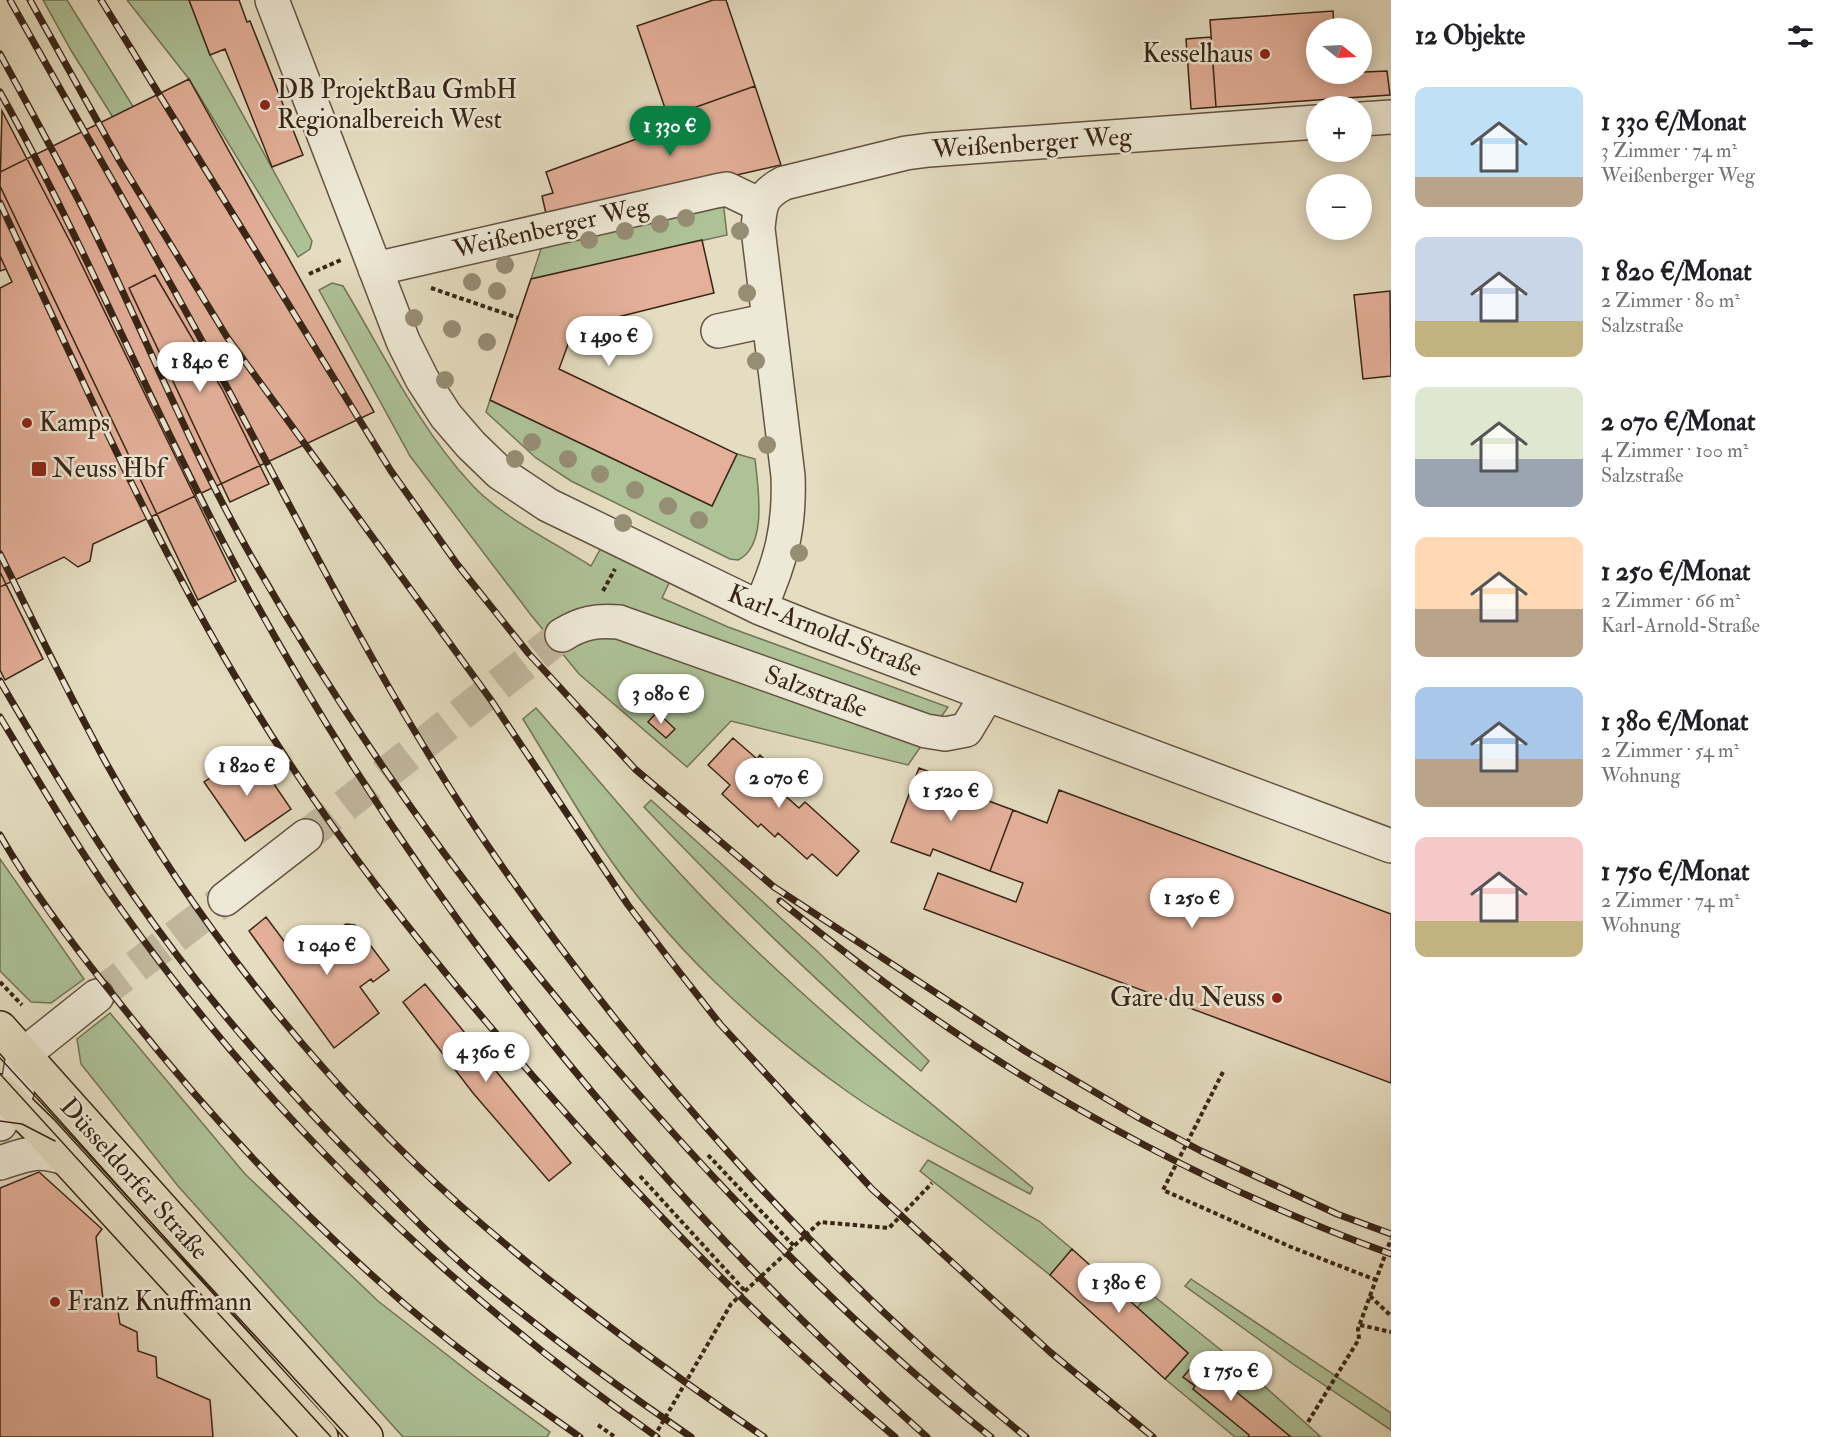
<!DOCTYPE html>
<html lang="de">
<meta charset="utf-8">
<style>
body{margin:0;font-family:"IM FELL Double Pica",serif;background:#f2f2f2;color:#202124;height:100vh;display:flex;flex-direction:column;font-size:22px;white-space:nowrap}
*{box-sizing:border-box;margin:0}
p{font-size:20px;color:#757577}
.icon{flex:none;width:33px;height:33px;fill:none;stroke:currentColor;stroke-width:2;stroke-linecap:round;stroke-linejoin:round}
.map{position:relative;flex:1;overflow:hidden}
.drawer{display:flex;flex-direction:column;background:#fff;width:450px}
.drawer>*{flex:none}
.needle{width:39px;rotate:108deg}
.tools{position:absolute;left:1306px;top:18px;display:grid;gap:12px}
.tools a{display:grid;place-items:center;width:66px;height:66px;border-radius:50%;background:#fff;box-shadow:0 3px 15px #0003;font-size:30px}
.price{position:absolute;translate:-50% -51px;padding:0 14px;border-radius:21px;background:#fff;color:#222;font-size:20px;line-height:39px;filter:drop-shadow(0 2px 3px #0008)}
.price::after{content:'';position:absolute;left:50%;top:36px;width:18px;height:14px;margin-left:-9px;background:inherit;clip-path:polygon(0 0,100% 0,50% 100%)}
.price.selected{background:#0b8043;color:#fff}
ul{padding:0;list-style:none}
li{display:flex;align-items:center;gap:18px;height:150px;padding:0 24px}
li span{display:grid;place-items:center;flex:none;width:168px;height:120px;border-radius:12px;color:#555}
li>.icon{margin-inline-start:auto}
span .icon{width:72px;height:72px;fill:#fffc;stroke-width:1}
li b{font-size:26px}
h2{display:flex;justify-content:space-between;align-items:center;height:72px;padding:0 24px;font-size:26px}
main{display:flex;flex:1;min-height:0}
.map>svg:first-child{display:block}
</style>
<main>
<div class="map">
<svg width="1391" height="1437" viewBox="0 0 1391 1437">
<rect width="100%" height="100%" fill="#e5ddc1"/>
<filter id="stains"><feTurbulence type="fractalNoise" baseFrequency=".00333" numOctaves="4"/><feColorMatrix values="0 0 0 0 .2 0 0 0 0 .09 0 0 0 0 .02 0 0 0 .5 -.17"/></filter>
<radialGradient id="worn" r=".72"><stop offset=".6" stop-color="#630" stop-opacity="0"/><stop offset="1" stop-color="#630" stop-opacity=".3"/></radialGradient>
<path fill="#aec298" stroke="#737457" stroke-width="1.5" d="M43 0H67L152 137 134 151 72 52Z
M127 0H189L210 55 312 241 310 249 298 257 189 79Z
M723 201 727 235 531 279 544 240Z
M332 283 343 286C382 351 420 430 473 486 505 519 552 541 591 566L602 546 670 581 662 598 728 627 948 707 908 765 731 721 687 767 579 674 531 615 410 456 319 290Z
M490 400 712 506 737 454 755 459C758 487 768 546 738 560L730 559 571 481 536 458 486 412Z
M536 708C602 783 665 863 737 932 830 1023 933 1105 1033 1188L1030 1194C969 1161 904 1132 848 1092 754 1026 665 942 601 846 574 805 549 761 523 719Z
M651 800 818 952 929 1061 921 1071C822 989 733 900 644 807Z
M0 859 84 979 51 1003 31 1002 0 971Z
M110 1013 245 1174 378 1301 478 1379 550 1432 547 1437H403L178 1186 81 1064 77 1039Z
M928 1160 1039 1221 1072 1249 1050 1275 920 1171Z
M1191 1279 1391 1413V1430L1293 1364 1185 1286Z
M1150 1293 1252 1375 1321 1437H1235L1165 1379 1188 1353 1137 1308Z"/>
<path fill="#e4b09a" stroke="#382516" stroke-width="1.5" d="M189 0H239L247 22 250 21 303 155 272 167 225 49 210 55Z
M713 0H726L755 86 668 117 637 26Z
M1333 11 1334 28H1317V74L1387 71 1390 95 1216 107 1210 20Z
M1211 37 1216 107 1191 109 1186 39Z
M189 79 374 412 93 544 90 561 78 567 64 557 0 587V288L12 282 0 256V172Z
M755 86 781 165 547 218 542 196 553 193 546 172 672 126 668 117Z
M2 111 75 251 236 581 198 600 0 186Z
M702 240 714 293 574 328 559 369 737 454 712 506 490 400 531 279Z
M0 256 6 269 0 271Z
M155 275 222 389 269 484 230 502 129 288Z
M1390 291 1391 376 1363 379 1354 295Z
M0 572 43 659 5 680 0 670Z
M657 712 675 729 666 738 648 722Z
M733 738 757 759 760 755 771 766 762 775 799 808 805 802 859 851 837 876 812 854 807 859 778 833 775 837 761 824 758 827 722 794 730 785 708 765Z
M242 756 252 771 261 765 291 809 245 841 204 782 216 774 215 771Z
M919 768 954 781 951 787 1013 810 990 871 933 849 930 856 891 842Z
M1059 790 1391 914V1083L924 909 938 873 1016 902 1023 883 990 871 1013 810 1047 823Z
M266 917 290 949 307 936 314 945 346 924 355 925 389 970 373 982 371 979 360 987 379 1013 334 1048 249 931Z
M425 984 571 1163 549 1181 473 1093 403 1002Z
M39 1172 102 1229 96 1237 103 1299 117 1305 120 1324 137 1332 138 1351 156 1357 157 1377 210 1400 213 1437H0V1188Z
M1072 1249 1188 1353 1165 1379 1050 1275Z
M1198 1359 1203 1362 1211 1361 1218 1367 1217 1376 1291 1437H1248L1249 1435 1193 1389 1195 1386 1183 1377Z"/>
<g fill="none" stroke-linecap="round" stroke-linejoin="round">
<path stroke="#c2b89f" stroke-width="33" stroke-dasharray="33 16" stroke-linecap="butt" d="M306 836 562 635
M97 996 225 899"/>
<defs>
<path id="minor" d="M272 0 403 341 422 379 446 416 471 445 500 473 548 505 760 608 815 630 1391 846
M1362 119 1391 117
M375 269 716 191 727 189 760 205
M718 331 769 320
M760 608C781 561 790 528 788 476L758 229C760 204 761 195 784 183L906 153 929 150 1317 122
M562 635C581 623 596 620 619 622L926 731 945 734 966 730 987 695
M225 899 306 836
M0 1124 17 1092 23 1055 97 996
M0 1163C27 1154 37 1149 65 1158"/>
<path id="major" d="M0 1028 366 1437
M0 1091 41 1131 321 1437"/>
</defs>
<use href="#minor" stroke="#635341" stroke-width="36"/>
<use href="#major" stroke="#382516" stroke-width="36"/>
<path stroke="#382516" stroke-width="4" stroke-dasharray="4.5 3" stroke-linecap="butt" d="M309 274 341 260
M431 288 518 318
M603 591 615 569
M0 982 22 1005
M1223 1072 1163 1190 1291 1247 1376 1280
M708 1155 794 1246
M640 1176 745 1291
M1370 1296 1391 1239
M1360 1325 1391 1332
M1308 1422 1359 1339 1358 1329 1370 1296 1391 1316
M598 1425 615 1437
M654 1437 731 1304 820 1222 889 1228 932 1183"/>
<use href="#minor" stroke="#eee9d7" stroke-width="33"/>
<use href="#major" stroke="#e5ddc1" stroke-width="33"/>
<path stroke="#382516" stroke-width="1.5" d="M0 1058 348 1437
M0 1074 331 1437
M0 1121 22 1124 55 1141"/>
<defs>
<path id="rail" d="M10 0C78 122 149 242 215 365 303 528 383 693 488 846 636 1063 821 1271 1026 1437
M30 0 119 160 227 337 491 700 628 905 666 955 720 1024 872 1189 1050 1352 1153 1437
M101 0 391 471 457 564 529 654 635 769 774 887 1025 1051 1139 1118 1201 1151 1337 1214 1391 1234
M0 54C33 115 67 175 97 237 148 343 193 454 251 556 365 756 502 942 656 1114 759 1229 869 1341 991 1437
M0 92C85 244 150 405 232 559 408 890 647 1188 927 1437
M0 203C75 364 147 528 238 681 323 825 429 958 539 1083 651 1211 765 1328 895 1437
M0 554C34 623 68 693 105 761 193 921 324 1085 461 1206 557 1291 659 1365 764 1437
M0 681C42 753 85 825 132 893 202 995 283 1087 370 1174 411 1216 453 1259 499 1295 561 1345 625 1392 691 1437
M0 717C38 780 75 844 118 905 265 1113 449 1291 657 1437
M0 835C33 893 76 949 118 1001 198 1103 286 1199 383 1285 445 1341 512 1389 580 1437
M780 901C825 937 870 973 917 1006 1058 1107 1228 1195 1391 1254"/>
</defs>
<use href="#rail" stroke="#382516" stroke-width="7"/>
<use href="#rail" stroke="#eee9d7" stroke-width="4.5" stroke-dasharray="14" stroke-linecap="butt"/>
</g>
<g fill="#968d75">
<circle cx="686" cy="218" r="9"/>
<circle cx="660" cy="224" r="9"/>
<circle cx="625" cy="231" r="9"/>
<circle cx="740" cy="231" r="9"/>
<circle cx="589" cy="240" r="9"/>
<circle cx="505" cy="265" r="9"/>
<circle cx="472" cy="282" r="9"/>
<circle cx="497" cy="291" r="9"/>
<circle cx="747" cy="293" r="9"/>
<circle cx="414" cy="318" r="9"/>
<circle cx="452" cy="329" r="9"/>
<circle cx="487" cy="342" r="9"/>
<circle cx="756" cy="361" r="9"/>
<circle cx="445" cy="380" r="9"/>
<circle cx="532" cy="442" r="9"/>
<circle cx="767" cy="445" r="9"/>
<circle cx="515" cy="459" r="9"/>
<circle cx="568" cy="459" r="9"/>
<circle cx="600" cy="474" r="9"/>
<circle cx="635" cy="490" r="9"/>
<circle cx="668" cy="506" r="9"/>
<circle cx="699" cy="520" r="9"/>
<circle cx="623" cy="523" r="9"/>
<circle cx="799" cy="553" r="9"/>
</g>
<g fill="#8f2418" stroke="#eee9d7" stroke-width="2">
<circle cx="1265" cy="54" r="6"/>
<circle cx="265" cy="105" r="6"/>
<circle cx="27" cy="423" r="6"/>
<rect x="31" y="461" width="16" height="16" rx="3"/>
<circle cx="1277" cy="998" r="6"/>
<circle cx="55" cy="1302" r="6"/>
</g>
<g text-anchor="middle" dominant-baseline="central" stroke-width="5" stroke-linejoin="round" paint-order="stroke">
<g font-size="26" fill="#382516" stroke="#eee9d7" text-anchor="start">
<text x="1253" y="54" text-anchor="end">Kesselhaus</text>
<text x="277" y="90">DB ProjektBau GmbH<tspan x="277" dy="30">Regionalbereich West</tspan></text>
<text x="39" y="423">Kamps</text>
<text x="52" y="469">Neuss Hbf</text>
<text x="1265" y="998" text-anchor="end">Gare du Neuss</text>
<text x="67" y="1302">Franz Knuffmann</text>
</g>
<g font-size="26" fill="#382516" stroke="#eee9d7">
<text transform="translate(1032 143) rotate(-4)">Weißenberger Weg</text>
<text transform="translate(551 228) rotate(-13)">Weißenberger Weg</text>
<text transform="translate(825 631) rotate(22)">Karl-Arnold-Straße</text>
<text transform="translate(816 692) rotate(20)">Salzstraße</text>
<text transform="translate(134 1179) rotate(48)">Düsseldorfer Straße</text>
</g>
</g>
<rect width="100%" height="100%" filter="url(#stains)"/>
<rect width="100%" height="100%" fill="url(#worn)"/>
</svg>
<div class="tools">
<a><svg class="needle" viewBox="-14 -14 28 28"><path d="M0-13l5 13h-10z" fill="#e53935"/><path d="M0 13l5-13h-10z" fill="#757577"/></svg></a>
<a>+</a>
<a>−</a>
</div>
<b class="price selected" style="left:670px;top:157px">1 330 €</b>
<b class="price" style="left:609px;top:367px">1 490 €</b>
<b class="price" style="left:200px;top:393px">1 840 €</b>
<b class="price" style="left:661px;top:725px">3 080 €</b>
<b class="price" style="left:247px;top:797px">1 820 €</b>
<b class="price" style="left:779px;top:809px">2 070 €</b>
<b class="price" style="left:951px;top:822px">1 520 €</b>
<b class="price" style="left:1192px;top:929px">1 250 €</b>
<b class="price" style="left:327px;top:976px">1 040 €</b>
<b class="price" style="left:486px;top:1083px">4 360 €</b>
<b class="price" style="left:1119px;top:1314px">1 380 €</b>
<b class="price" style="left:1231px;top:1402px">1 750 €</b>
</div>
<section class="drawer">
<h2>12 Objekte<svg class="icon" aria-label="filters" viewBox="0 0 24 24"><path d="M4 7h16M4 17h16"/><circle cx="9" cy="7" r="2"/><circle cx="15" cy="17" r="2"/></svg></h2>
<ul>
<li><span style="background:linear-gradient(#bfe0f5 75%,#b9a48a 0)"><svg class="icon" aria-label="home" viewBox="0 0 24 24"><path d="M3 11l9-7 9 7M6 9v11h12V9"/></svg></span><div><b>1 330 €/Monat</b><p>3 Zimmer · 74 m²</p><p>Weißenberger Weg</p></div></li>
<li><span style="background:linear-gradient(#c9d6e8 70%,#c2b280 0)"><svg class="icon" aria-label="home" viewBox="0 0 24 24"><path d="M3 11l9-7 9 7M6 9v11h12V9"/></svg></span><div><b>1 820 €/Monat</b><p>2 Zimmer · 80 m²</p><p>Salzstraße</p></div></li>
<li><span style="background:linear-gradient(#dfe7d0 60%,#9aa5b1 0)"><svg class="icon" aria-label="home" viewBox="0 0 24 24"><path d="M3 11l9-7 9 7M6 9v11h12V9"/></svg></span><div><b>2 070 €/Monat</b><p>4 Zimmer · 100 m²</p><p>Salzstraße</p></div></li>
<li><span style="background:linear-gradient(#ffd9b3 60%,#b9a48a 0)"><svg class="icon" aria-label="home" viewBox="0 0 24 24"><path d="M3 11l9-7 9 7M6 9v11h12V9"/></svg></span><div><b>1 250 €/Monat</b><p>2 Zimmer · 66 m²</p><p>Karl-Arnold-Straße</p></div></li>
<li><span style="background:linear-gradient(#a9c7e8 60%,#b9a48a 0)"><svg class="icon" aria-label="home" viewBox="0 0 24 24"><path d="M3 11l9-7 9 7M6 9v11h12V9"/></svg></span><div><b>1 380 €/Monat</b><p>2 Zimmer · 54 m²</p><p>Wohnung</p></div></li>
<li><span style="background:linear-gradient(#f6c9c9 70%,#c2b280 0)"><svg class="icon" aria-label="home" viewBox="0 0 24 24"><path d="M3 11l9-7 9 7M6 9v11h12V9"/></svg></span><div><b>1 750 €/Monat</b><p>2 Zimmer · 74 m²</p><p>Wohnung</p></div></li>
</ul>
</section>
</main>
